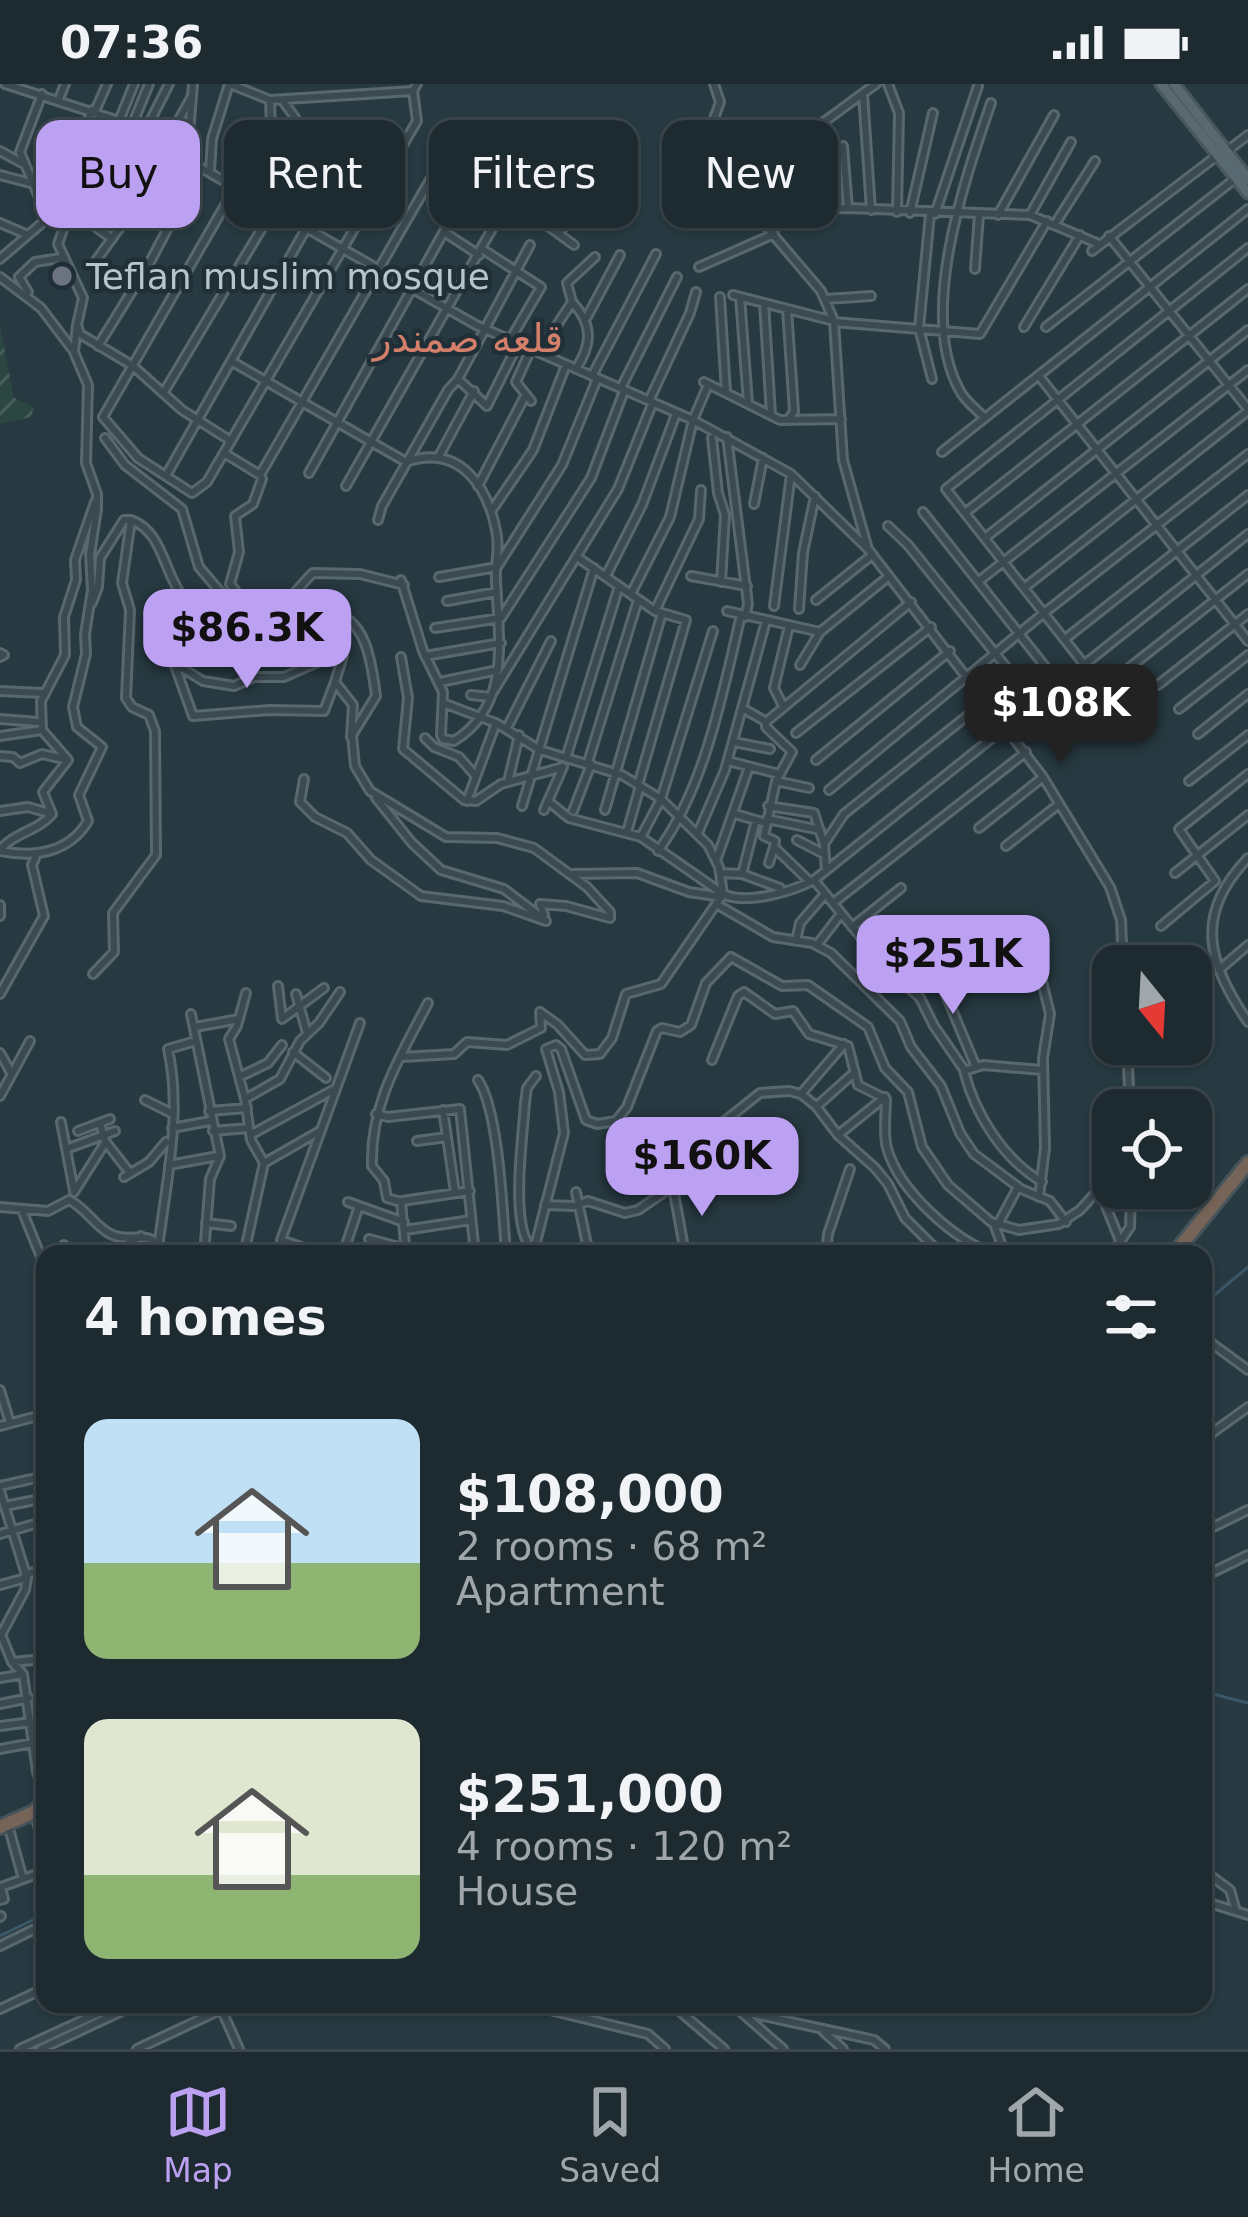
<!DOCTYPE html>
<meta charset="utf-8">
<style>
body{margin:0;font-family:"DejaVu Sans",Vazirmatn,sans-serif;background:#253339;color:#f1f3f6;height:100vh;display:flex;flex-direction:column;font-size:45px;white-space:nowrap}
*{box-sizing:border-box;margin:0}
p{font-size:39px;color:#a0a7ab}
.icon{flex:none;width:66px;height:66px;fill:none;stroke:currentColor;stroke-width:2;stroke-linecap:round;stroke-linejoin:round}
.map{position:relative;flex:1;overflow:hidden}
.side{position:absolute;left:36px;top:1161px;width:1176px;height:768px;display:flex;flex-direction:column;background:#1d2b31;border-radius:24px;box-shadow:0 3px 9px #0004,0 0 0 3px #3b474d}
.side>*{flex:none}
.hud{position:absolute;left:36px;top:36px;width:1176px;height:108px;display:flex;gap:24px}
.needle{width:78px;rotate:162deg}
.tools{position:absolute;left:1092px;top:861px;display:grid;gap:24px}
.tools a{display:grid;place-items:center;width:120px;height:120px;border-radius:24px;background:#1d2b31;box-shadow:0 3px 9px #0004,0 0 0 3px #3b474d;font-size:60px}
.price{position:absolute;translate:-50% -102px;padding:0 27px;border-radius:24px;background:#bca0f2;color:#111;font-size:39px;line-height:78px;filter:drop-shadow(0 3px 6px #0008)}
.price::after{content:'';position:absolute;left:50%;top:72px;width:36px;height:27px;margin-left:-18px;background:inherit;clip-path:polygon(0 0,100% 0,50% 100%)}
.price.active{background:#222;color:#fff}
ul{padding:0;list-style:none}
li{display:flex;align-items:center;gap:36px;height:300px;padding:0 48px}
li span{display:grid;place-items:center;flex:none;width:336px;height:240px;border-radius:24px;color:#555}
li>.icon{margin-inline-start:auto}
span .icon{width:144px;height:144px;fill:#fffc;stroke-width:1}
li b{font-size:51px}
h2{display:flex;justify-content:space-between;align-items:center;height:144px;padding:0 48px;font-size:51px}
.pill{padding:0 42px;border-radius:24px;background:#1d2b31;box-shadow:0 3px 9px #0004,0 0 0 3px #3b474d;font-size:42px;line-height:108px}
.pill.active{background:#bca0f2;color:#111}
.status{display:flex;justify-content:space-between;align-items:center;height:84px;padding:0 60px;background:#1d2b31;direction:ltr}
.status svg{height:33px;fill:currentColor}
.tabs{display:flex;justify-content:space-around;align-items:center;height:168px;border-top:3px solid #3b474d;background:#1d2b31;font-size:33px;color:#a0a7ab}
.tabs a{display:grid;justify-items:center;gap:6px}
.tabs .active{color:#bca0f2}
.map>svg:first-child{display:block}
</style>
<div class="status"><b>07:36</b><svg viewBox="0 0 49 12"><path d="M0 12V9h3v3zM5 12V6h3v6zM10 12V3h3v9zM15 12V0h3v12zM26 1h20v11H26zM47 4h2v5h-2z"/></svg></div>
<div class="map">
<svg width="1248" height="1965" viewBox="0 0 1248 1965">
<defs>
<pattern id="garden-furrows" width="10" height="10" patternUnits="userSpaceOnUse" patternTransform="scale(3)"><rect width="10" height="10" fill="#2c4641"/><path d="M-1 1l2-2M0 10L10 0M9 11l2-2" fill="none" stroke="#485f5b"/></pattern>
</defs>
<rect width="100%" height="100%" fill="#273941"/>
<path fill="url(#garden-furrows)" d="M0 242 14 314 34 323 31 333 0 340Z"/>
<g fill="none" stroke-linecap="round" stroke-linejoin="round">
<path stroke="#3b5868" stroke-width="3" d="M1203 1227 1212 1213 1248 1183
M1203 1602 1213 1610 1248 1619
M0 1852 45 1830"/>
<defs>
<path id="minor" d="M5 0 119 37 476 241 693 336 791 390 868 465 1043 693 1110 803 1121 836 1123 882
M230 0 270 16 413 7
M714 0 720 18 711 43 721 78 752 126 821 207 834 237 843 376 868 465
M888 0 899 29 897 128
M42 10 20 68 40 116 63 146 58 160 83 214 77 241 80 250 133 282 182 326 231 357
M863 10 871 126
M59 15 65 0
M283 17 339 95 372 113
M95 27 107 0
M119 37 134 0
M143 51 169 0
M843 62 848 124
M0 67 22 79
M1227 67 1248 51
M720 74C739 67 760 69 777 64 812 51 845 21 876 0
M187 75 193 0
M210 87 212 55 229 0
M0 91 34 100
M488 98 574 161
M236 102 103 333 138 374 192 409 207 398 417 37 413 7 417 0
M61 123 81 132 112 155
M752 126 848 124 1030 131 1099 160
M910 129 933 29
M930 130 919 244 932 295
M935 130 978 2
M998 131 1054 31
M1030 131 1071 58
M81 132 131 44 149 0
M0 139 28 151 61 123 75 69 92 26
M1055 140 1095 77
M303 141 301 60 305 50
M444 148 479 171
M559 149 575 129
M1109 152 1248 325
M482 165 541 203 510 256
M1092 167 1218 71
M0 175 28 151
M95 178 121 142 192 12
M699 183 774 150
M975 185 979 131
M0 193 41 224 72 265
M28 208 19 193 35 178 61 174 66 181
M733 211 834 237
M720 213 726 308
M740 213 748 319
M826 215 871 212
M573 219C593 241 592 260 576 285
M764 219 771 330
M787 225 794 327 790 334
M587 233 620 171
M834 238 980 250 1047 137
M1024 243 1080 151
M1046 243 1236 94
M98 262 150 178 200 83
M540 267 572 218 567 199 595 173
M231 277 406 378C460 359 489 403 497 452 499 468 495 483 496 498 499 556 511 622 454 657L443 655 441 651 443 608 423 567 401 496
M592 292 656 170
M1039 292 1248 557
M458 295 487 322 518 260
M704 298 780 336 841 335
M621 304 677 193
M164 308 274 124 270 16
M531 317 516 298 531 265
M649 317 690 229 696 208
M985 334C977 326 965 317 960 307 917 231 965 95 991 19
M727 353 748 520 745 533
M105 354 125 381 182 425 199 483 239 530C280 537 289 512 313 489L360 490 404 501
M712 354 718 409 725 431 721 498
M942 368 1248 125
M224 369 260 391
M439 372 474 307
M309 389 480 83
M167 390 307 143
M346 402 492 145 512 117
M478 402 525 312
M754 420 763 374
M492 426 533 366 566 281
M923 428 1058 599
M965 429 1248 205
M131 436C158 446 162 475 174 498 185 521 207 553 228 568 259 576 303 545 330 529 367 532 372 582 376 612L352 651 355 682 370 707 446 753 497 754 534 764 587 803 610 828V834
M378 436 382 422 448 306 458 295 530 161
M888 442 908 461 1035 619
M985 454 1248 246
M577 473 655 527 686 536 638 701
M606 492 642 421 676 330
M691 492 747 502
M439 493 497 483 562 381 597 295
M979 497 1248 286
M1024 504 1248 327
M631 510 670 433 693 336 708 301
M816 516 872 471
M447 517 497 508
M92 519 98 503 100 474 124 436H131
M231 521 235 506 230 500 239 468 235 432 253 420 262 395 260 391 449 63
M774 522 791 390
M799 525 803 469 815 412
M655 527 699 435 701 406
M727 527 820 548
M435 544 501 534 591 394 624 307
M1065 555 1248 411
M0 569 4 571 0 573
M425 572 501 559
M401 573 408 614 403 665 464 716 476 717 501 700 563 683
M174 579 203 597 234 602 254 593H284L329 573 343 572 335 598 353 621 351 653
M174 579 193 632 269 626 324 627 335 598
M1083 579 946 405 1248 164
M800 581 820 548 888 493
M440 598 498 586
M1158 601 1248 530
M0 607 43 609
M493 608 618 405 653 318
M471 611 491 613
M443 619 496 639 540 666 622 691 661 715 708 761 719 783 723 810C746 821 791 808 814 796L1248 450
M1038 619 1101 606 1248 490
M783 622 774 604 789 542
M742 624 765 637
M1179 625 1248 571
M0 635 38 638
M507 644 551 557
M796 649 931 543
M1198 650 1248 610
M0 652 42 646
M425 654 434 663 459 673 474 690
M734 658 770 665
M567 671 619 502
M0 672 13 673 20 679 42 670 68 676
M816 676 950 567
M728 677 779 690
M588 678 638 516
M304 695 300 718 315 733 347 749 371 776 421 812 503 822 546 837
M776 697 809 704
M1189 697 1248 651
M508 698 519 651
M829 706 1044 529 1248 370
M376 714 412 759 441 786 504 805 546 837
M467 717 496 639
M522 722 594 484
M768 722 814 729 824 760
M544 726 563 683
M605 726 662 529
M0 727 28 723 49 729
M573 727 591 680
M735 730 766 739
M767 735 820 746
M979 744 1042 694
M627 748 640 702
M698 749 725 686 766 537
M641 753 661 715 713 547
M797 756 824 770
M1006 762 1059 720
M0 766C15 748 38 747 52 730L43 708 68 676 42 646 41 617 65 571 64 533 76 496 75 476 95 418
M0 767C34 774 69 769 88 737L79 711 102 663 77 643 73 623 86 570 85 550 92 506 90 471 97 425V410L86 379 88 301 74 268 77 241
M658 767C705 703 723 608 741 531
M1248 774C1193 831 1208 879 1248 938
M716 777 749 683
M769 779 774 763
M826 786 824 760 844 730 987 616
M721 789 742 790 780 804
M1175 789 1248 731
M573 790 637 789 689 808 722 813
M742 790 756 736
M814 796 882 879 920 914 934 942 965 987
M809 797 774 763 775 757 764 752 776 697 792 668 766 643V638L911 518
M833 819 1026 668
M0 821V832
M718 821 773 853 812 859 831 869 900 937 911 963 941 1002 960 1049 974 1070 1021 1105 1050 1117 1066 1138
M544 831 540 820 566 822 610 834
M1161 842 1215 797 1179 745 1248 690
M852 843 901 804
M1021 851 1038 881 1050 930 1043 974 1045 1064 1039 1113
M863 856 938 892 976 983
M796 857 800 839 825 810
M817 861 840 831
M889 865 912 842
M1219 886 1248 861
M93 890 114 868 113 829 156 771 155 647 149 631 132 623 126 614 130 526 122 499 131 436
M278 902 282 935 324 904
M0 910 44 832 32 781 36 772
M296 910 307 949
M540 928 558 941 585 971 600 970 612 954 626 910 661 900 723 810 641 753 569 734 549 718
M191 930 220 1072 210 1095 204 1170
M195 943 239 935
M1127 960 1130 1026
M293 968 326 994
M0 969 10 987
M402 973 454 970 467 958 507 961 541 944 540 928
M712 976 738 912 744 908 775 930 793 927 809 950 848 962 858 1001 886 1015C886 1031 883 1049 887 1064 899 1107 954 1156 994 1170
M239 993 268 979 282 961
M478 996C499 1026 503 1131 506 1170
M801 1010 844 960
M0 1012 30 957
M245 1015 229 955 237 942 246 909
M145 1016 173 1030
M817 1022 855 988
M443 1026 455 1108
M209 1027 247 1024
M376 1030 388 1033 460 1025 475 1170
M61 1038 74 1107
M100 1039 105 1057 130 1089
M172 1044 210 1037
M78 1047 110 1035
M213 1047 249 1044
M250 1051 333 1006
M838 1051 885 1013
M417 1057 447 1053
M66 1065 115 1047
M264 1079 251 1056 245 1015 280 995 300 957 319 939 340 908
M169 1081 218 1072
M124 1093 149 1078 166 1058
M672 1098 683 1158 678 1170
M1042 1098C1003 1075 975 1030 964 987L983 981 1042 986
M74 1108 105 1059
M576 1108 589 1170
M402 1117 470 1107
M348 1118 404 1138
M545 1121 575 1122 588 1117 625 1129 638 1126 663 1109 690 1081 711 1048 760 1009 789 1007 801 1010 816 1022 838 1051 875 1084 888 1100 905 1134 941 1170
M0 1123 48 1127 69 1116C85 1124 92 1138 107 1148 130 1163 147 1140 168 1170
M22 1126 45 1183
M206 1139 231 1142
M994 1140 1001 1159 999 1170
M997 1142 1018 1103
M405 1146 471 1136
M369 1155 406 1165
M159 1157C167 1094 182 1028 168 965L196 957
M64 1161 68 1170
M533 1166C509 1145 523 1052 525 1019L527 1004 536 992
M110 1170 141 1152
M244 1170 264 1079 320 1047
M321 1170 281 1156 360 939
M343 1170 359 1122
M406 1170 401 1118 387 1114 384 1097 372 1082C370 1020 400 973 428 919
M436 1170 474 1163
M533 1170 564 1049 559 1008 546 965 556 961 561 965 586 1036 597 1040 616 1037 627 1023 657 947 662 944 680 948 691 941 706 899 731 873 782 902 808 901 868 943 885 984 908 1008 922 1063 948 1101 991 1138 1019 1146 1059 1140 1080 1126 1099 1105 1120 1157
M826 1170 828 1150 850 1085
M1112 1170 1130 1143 1131 1104
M1203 1253 1248 1286
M0 1306 10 1339
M0 1342 45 1330
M1203 1361 1212 1349 1248 1323
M0 1402 45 1392
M0 1407 27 1494 25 1506 2 1549
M5 1422 45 1414
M1203 1448 1248 1426
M0 1450 45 1437
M25 1490 45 1486
M1203 1493 1248 1471
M0 1501 26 1494
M0 1548 12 1578 23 1590 37 1688 45 1709
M12 1578 45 1575
M0 1594 23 1590
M0 1620 29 1614
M0 1642 31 1638
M0 1665 33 1659
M34 1728 45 1765
M8 1741 23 1795
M1203 1786 1230 1806 1236 1827
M1 1803 45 1787
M0 1816 4 1815 1 1804
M1203 1817 1248 1831
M0 1833 1 1832
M0 1862 45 1840
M219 1920 239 1965
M525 1920 648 1950 665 1965
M671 1920 724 1965
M708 1920 874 1956 885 1965
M0 1925 45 1904
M741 1928 783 1965
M824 1948 843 1965
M20 1965 118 1920
M41 1965 137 1920
M137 1965 233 1920"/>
<path id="major" d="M1161 0 1248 109
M1174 0 1248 95"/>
<path id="highway" d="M1174 1170 1248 1079
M0 1743 34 1728 45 1718"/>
</defs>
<use href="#minor" stroke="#59676e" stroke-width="12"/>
<use href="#major" stroke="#48565d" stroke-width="15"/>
<use href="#highway" stroke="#46545b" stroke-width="18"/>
<use href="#minor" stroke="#3b4a51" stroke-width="6"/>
<use href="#major" stroke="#596971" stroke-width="9"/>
<use href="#highway" stroke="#776458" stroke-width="12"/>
</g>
<circle fill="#6b7280" stroke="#202f37" stroke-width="4.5" cx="62" cy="192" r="12"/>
<g text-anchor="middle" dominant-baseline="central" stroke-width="9" stroke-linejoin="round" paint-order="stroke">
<g font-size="36" fill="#b8c4cb" stroke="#202f37" text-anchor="start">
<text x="86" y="192">Teflan muslim mosque</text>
</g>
<g font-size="39" fill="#d47f6a" stroke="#202f37">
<text x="468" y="254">قلعه صمندر</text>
</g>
</g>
</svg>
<div class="tools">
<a><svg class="needle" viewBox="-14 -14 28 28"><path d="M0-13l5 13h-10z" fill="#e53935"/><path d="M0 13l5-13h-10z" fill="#a0a7ab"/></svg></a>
<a><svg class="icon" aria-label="locate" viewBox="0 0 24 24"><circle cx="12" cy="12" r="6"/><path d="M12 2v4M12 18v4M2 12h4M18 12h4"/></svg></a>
</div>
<b class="price" style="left:247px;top:607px">$86.3K</b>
<b class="price active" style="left:1061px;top:682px">$108K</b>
<b class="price" style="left:953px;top:933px">$251K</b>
<b class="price" style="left:702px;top:1135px">$160K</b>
<div class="hud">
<a class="pill active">Buy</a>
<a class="pill">Rent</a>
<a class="pill">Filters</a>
<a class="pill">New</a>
</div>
<section class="side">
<h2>4 homes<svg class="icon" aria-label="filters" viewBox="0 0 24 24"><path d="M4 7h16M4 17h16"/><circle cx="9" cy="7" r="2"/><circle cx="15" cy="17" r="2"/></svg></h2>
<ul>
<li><span style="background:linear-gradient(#bfe0f5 60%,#8fb573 0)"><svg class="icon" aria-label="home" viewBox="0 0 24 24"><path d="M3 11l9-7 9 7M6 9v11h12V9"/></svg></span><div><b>$108,000</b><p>2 rooms · 68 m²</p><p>Apartment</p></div></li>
<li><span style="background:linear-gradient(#dfe7d0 65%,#8fb573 0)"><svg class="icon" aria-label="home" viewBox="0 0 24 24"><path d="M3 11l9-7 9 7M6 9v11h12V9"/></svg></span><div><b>$251,000</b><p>4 rooms · 120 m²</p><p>House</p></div></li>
</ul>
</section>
</div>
<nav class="tabs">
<a class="active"><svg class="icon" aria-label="map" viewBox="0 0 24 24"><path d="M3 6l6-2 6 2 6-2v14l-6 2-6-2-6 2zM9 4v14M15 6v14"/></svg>Map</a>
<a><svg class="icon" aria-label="saved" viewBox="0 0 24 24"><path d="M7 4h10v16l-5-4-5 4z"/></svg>Saved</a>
<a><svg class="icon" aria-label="home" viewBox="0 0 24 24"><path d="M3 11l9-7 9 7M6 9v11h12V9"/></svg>Home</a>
</nav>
